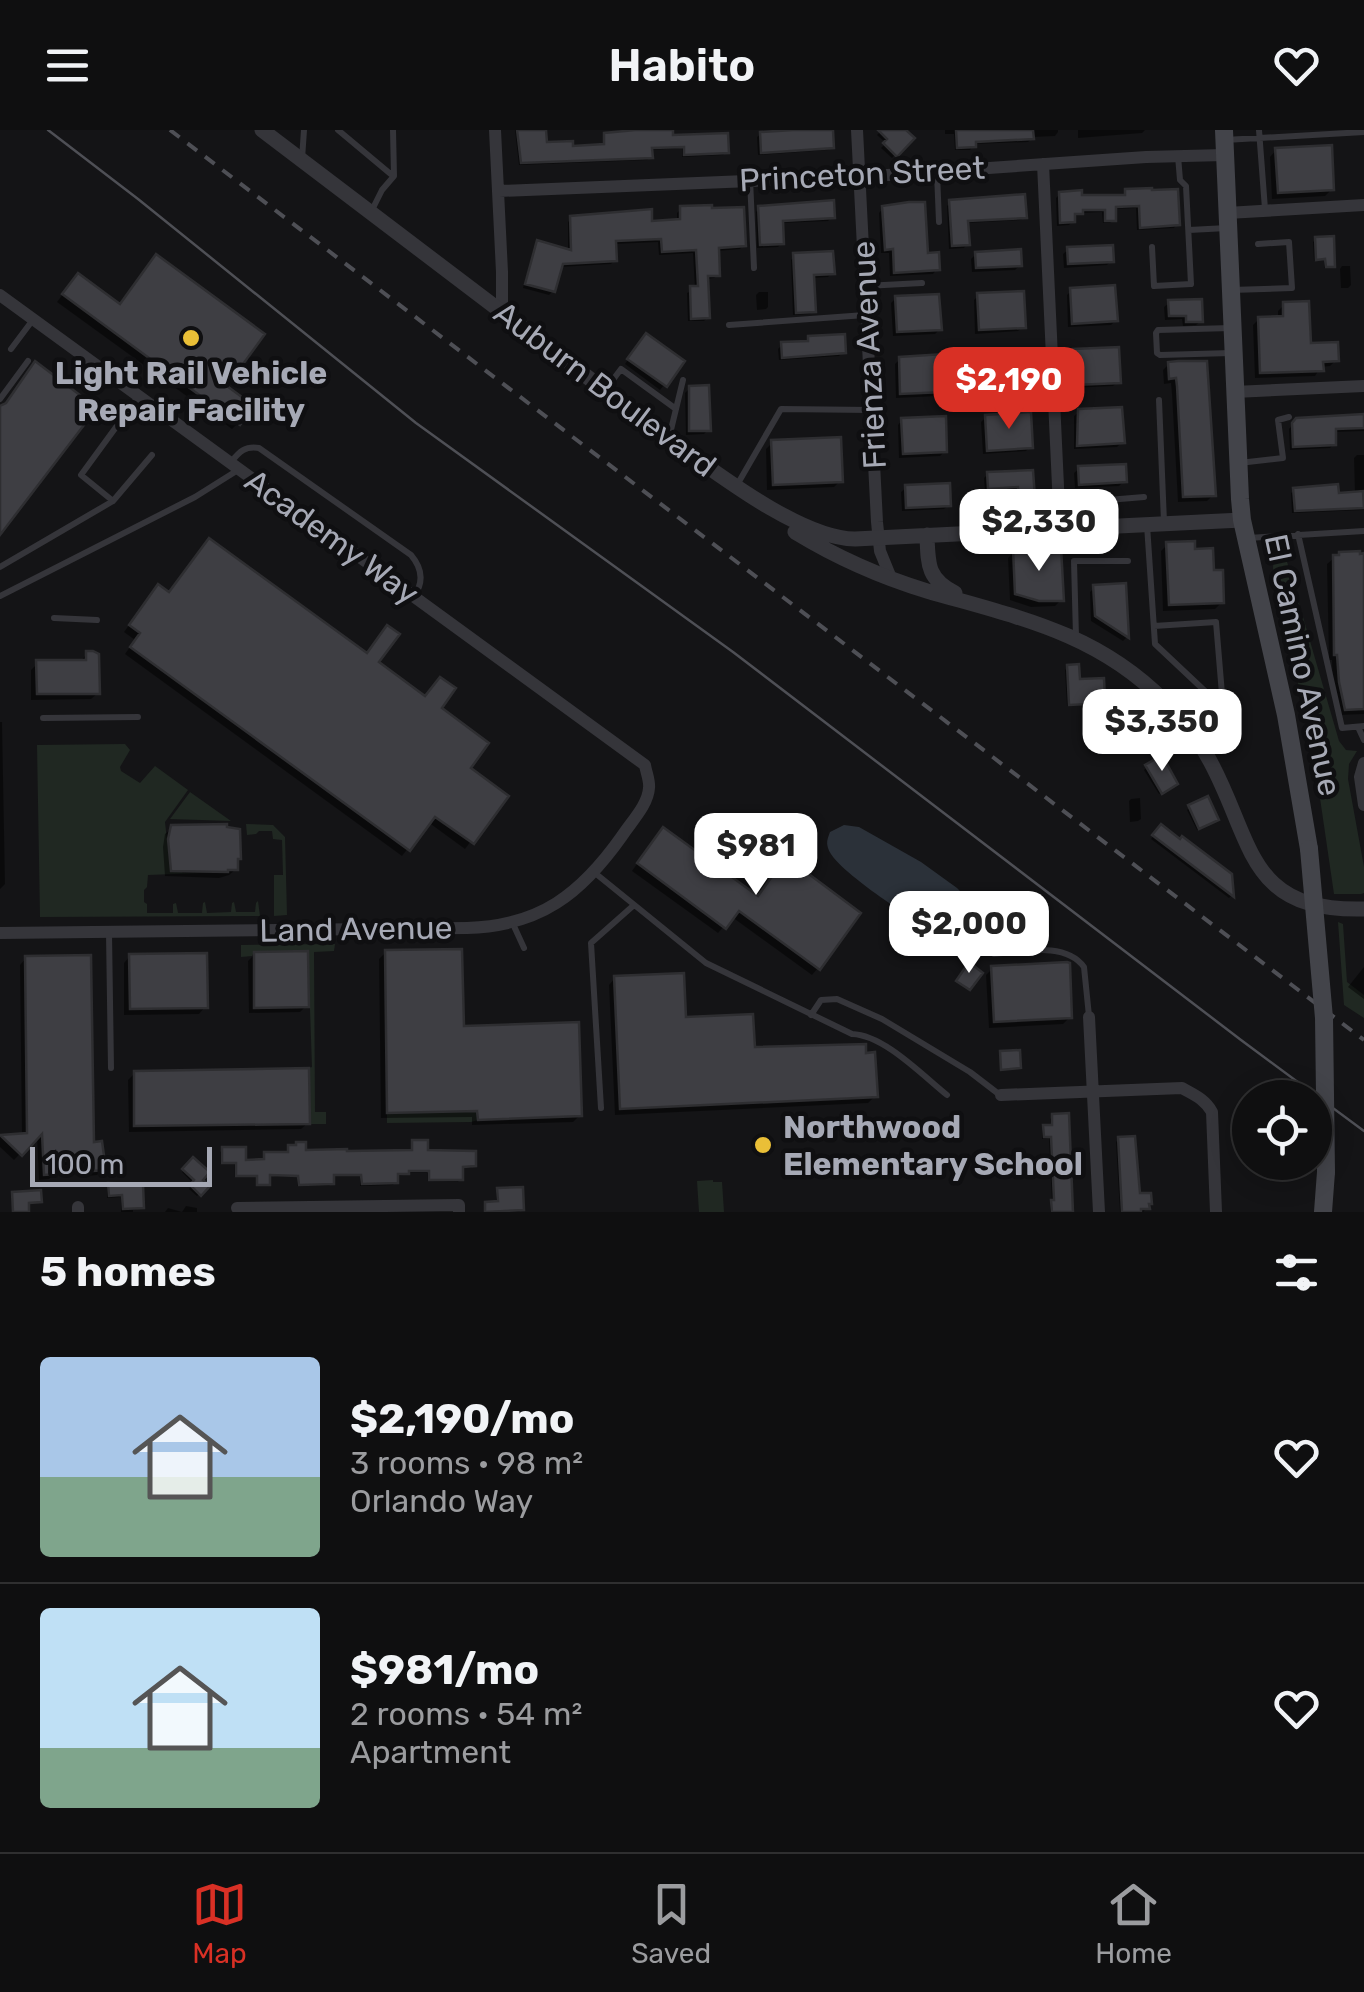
<!DOCTYPE html>
<meta charset="utf-8">
<style>
body{margin:0;font-family:Rubik,sans-serif;background:#181819;color:#f1f3f6;height:100vh;display:flex;flex-direction:column;font-size:38px;white-space:nowrap}
*{box-sizing:border-box;margin:0}
p{font-size:32px;color:#9b9c9f}
.icon{flex:none;width:55px;height:55px;fill:none;stroke:currentColor;stroke-width:2;stroke-linecap:round;stroke-linejoin:round}
.map{position:relative;height:1082px;overflow:hidden}
.panel{display:flex;flex-direction:column;background:#0f0f10;flex:1}
.panel>*{flex:none}
.controls{position:absolute;left:1232px;top:950px;display:grid;gap:20px}
.controls a{display:grid;place-items:center;width:100px;height:100px;border-radius:50%;background:#0f0f10;box-shadow:0 5px 25px #0003,0 0 0 2px #2f2f30;font-size:50px}
.scale{position:absolute;left:30px;bottom:25px;width:182px;box-sizing:border-box;padding-left:10px;border:5px solid #a6a9b5;border-top:0;font-size:28px;line-height:35px;white-space:nowrap;color:#a6a9b5;-webkit-text-stroke:8px #0f0f11;paint-order:stroke}
.price{position:absolute;translate:-50% -85px;padding:0 22px;border-radius:20px;background:#fff;color:#222;font-size:32px;line-height:65px;filter:drop-shadow(0 2px 5px #0008)}
.price::after{content:'';position:absolute;left:50%;top:60px;width:30px;height:22px;margin-left:-15px;background:inherit;clip-path:polygon(0 0,100% 0,50% 100%)}
.price.on{background:#d93025;color:#fff}
ul{padding:0;list-style:none}
li{display:flex;align-items:center;gap:30px;height:250px;padding:0 40px}
li+li{border-top:2px solid #2f2f30}
li span{display:grid;place-items:center;flex:none;width:280px;height:200px;border-radius:10px;color:#555}
li>.icon{margin-inline-start:auto}
span .icon{width:120px;height:120px;fill:#fffc;stroke-width:1}
li b{font-size:42px}
h2{display:flex;justify-content:space-between;align-items:center;height:120px;padding:0 40px;font-size:42px}
header{display:flex;justify-content:space-between;align-items:center;height:130px;padding:0 40px;background:#0f0f10;font-size:45px;font-weight:600}
.dock{display:flex;justify-content:space-around;align-items:center;height:140px;border-top:2px solid #2f2f30;background:#0f0f10;font-size:28px;color:#9b9c9f}
.dock a{display:grid;justify-items:center;gap:5px}
.dock .on{color:#d93025}
.map>svg:first-child{display:block}
</style>
<header><svg class="icon" aria-label="menu" viewBox="0 0 24 24"><path d="M4 6h16M4 12h16M4 18h16"/></svg>Habito<svg class="icon" aria-label="heart" viewBox="0 0 24 24"><path d="M12 20l-8-8c-3-5 5-10 8-4 3-6 11-1 8 4z"/></svg></header>
<div class="map">
<svg width="1364" height="1082" viewBox="0 0 1364 1082">
<rect width="100%" height="100%" fill="#141416"/>
<path fill="#202822" d="M1283 418 1339 611 1346 620 1357 621 1349 634 1348 649 1364 737V763L1361 764H1334L1314 627 1273 438 1274 424Z
M125 614 130 620 120 637 121 641 140 653 155 636 188 660 165 692 169 729 183 743 228 742 148 745 147 757 144 760V772L147 774V783H173V774L176 773 178 783H202L203 773 205 772 207 783 231 782 232 773 234 772 236 782H255L256 773 258 771 260 786 40 787 37 615Z
M190 662 231 691 170 689Z
M246 694 273 695 285 707 287 785 274 786V745H283L282 710 273 709 272 701H259L256 704 247 705Z
M1338 792 1343 794 1347 852 1364 865V888L1344 875Z
M335 814 334 821 314 822 315 982H326V994H310L309 938 312 937 308 821 254 822 252 826 241 827V815Z
M464 896H475L478 990 471 992 387 993V983Z
M713 1050V1052H722L724 1082H699L697 1051Z"/>
<path fill="#2b3139" d="M844 695 859 697 921 732 957 758 969 770C971 785 967 795 954 803H942L926 798C906 784 834 739 828 718 826 711 828 708 830 702Z"/>
<path fill="#0007" d="M515 0H544V15L571 18 602 17 633 4V0H670L671 8 726 22 723 25 682 27V18L650 20V27L647 30 519 35Z
M786 0H831L832 17 828 20 758 25 757 7 761 4 786 3Z
M882 0H903L911 8 892 28 881 18 886 13 877 5Z
M945 0H1058V2L1055 6 1033 7 1028 12 974 14 970 20H955L954 4H945Z
M1078 0H1145L1142 3 1078 8Z
M1276 20 1332 59 1325 66 1272 69 1270 27Z
M1126 62 1177 94 1174 98 1137 100 1136 78 1113 79 1114 90 1110 93H1103L1102 82 1081 83 1073 87V91L1069 95 1057 96 1056 68 1060 64 1080 68 1123 65Z
M951 72 1024 87 1021 90 966 93 967 114 964 118 949 119 947 76Z
M759 78 832 87 828 91 781 93 782 113 778 117 757 118 756 82Z
M883 78 937 139 933 144 890 146 889 123H881L879 83Z
M681 79 744 115 740 119 717 121 718 145 714 148 706 149 708 187 704 191H688L687 163 695 159 693 123 659 125 658 112 614 114 615 130 611 134 559 137 553 161 549 165 523 158 534 117 538 113 568 121V92L572 88 650 94 677 92V83Z
M1316 109 1333 136 1330 138H1324V130L1314 131 1313 112Z
M1068 120 1111 131 1107 135 1064 138 1063 124Z
M976 124 1020 135 1015 140 972 142 971 129Z
M795 126 832 143 828 147 812 148 813 181 810 184 793 185 791 130Z
M1342 136H1350L1351 155 1348 158H1341L1340 139Z
M72 152 120 176 223 257 238 293 232 299 57 172Z
M1072 160 1116 190 1111 195 1068 197 1067 165Z
M759 162H768V177L766 179 757 180 756 165Z
M978 166 1023 197 1018 201 975 204 974 170Z
M896 168 940 199 935 204 893 206 891 173Z
M1169 173 1201 191 1196 195 1183 196 1182 189 1165 190 1164 177Z
M1284 175 1308 216 1336 230 1330 236 1321 237 1315 246 1255 248 1253 195 1259 189 1278 188V181Z
M809 209 843 222 839 226 779 230 778 219 782 215 804 214Z
M641 211 682 232 660 260 625 234Z
M1074 222 1118 252 1113 256 1071 258 1070 226Z
M981 225 1026 256 1022 260 979 262 977 229Z
M900 229 943 261 938 266 896 268 895 234Z
M1169 234H1205L1213 365 1207 371 1178 372 1172 264 1171 253 1164 254 1163 240Z
M690 258 708 300 704 304 686 305 685 263Z
M1079 282 1122 312 1117 317 1074 319V286Z
M986 287 1030 317 1026 321 983 324 981 292Z
M1364 288V301L1333 302 1334 314 1330 318 1290 320 1289 299 1297 290Z
M902 290 945 321 940 326 899 328 898 295Z
M772 313 840 351 834 357 767 360 766 319Z
M1357 325H1364V380L1292 383 1291 363 1295 360 1336 365 1355 364 1354 328Z
M1079 339 1124 351 1119 356 1075 358 1074 343Z
M1031 342 1033 381 1029 385H1016L1015 360 985 362 984 348 988 344Z
M906 358 949 375 944 379 902 381 901 362Z
M1168 414 1193 421 1211 443 1222 472 1215 479 1163 481 1161 421Z
M1014 422 1061 470 1055 476 1031 477 1010 470 1008 428Z
M1364 426V584L1339 585 1333 560 1332 530H1329L1327 434 1334 428Z
M1124 456 1127 507 1123 511 1091 491 1090 462 1094 458Z
M152 464 168 465 366 526 438 579 467 638 505 666 465 719 428 692 402 726 125 524 135 510 124 502Z
M87 523 98 563 91 569 31 570V540L38 533H80Z
M1068 538 1103 590 1101 593H1090L1089 575 1067 576 1065 540Z
M0 592H2L5 754 0 759Z
M1147 637 1173 656 1159 664 1144 640Z
M1140 668 1141 689 1138 691 1130 692 1129 671 1131 669Z
M1190 677 1213 692 1197 700 1187 680Z
M172 698 236 730V739L229 745 219 748 165 746 163 717 165 704Z
M1158 701 1229 745 1231 766 1229 768 1151 709Z
M656 707 818 838 812 845 732 787 718 803 632 741Z
M386 822 461 898 580 985 573 992 472 995V987L381 988 379 829Z
M255 824 306 876 300 882 249 883 248 831Z
M130 826 205 877 199 884 124 885V833Z
M26 828 91 1015 103 1039 97 1045 88 1046V1033L54 1036 55 1043 49 1049 39 1050 37 1006 14 1030 0 1017V1006H22L20 835Z
M1364 837V869L1348 857Z
M992 839 1070 887 1063 894 989 898 986 845Z
M615 848 683 890 752 920 875 966 868 973 615 985 609 855Z
M135 943 308 993 301 999 129 1002 128 950Z
M1053 987 1071 1082H1050V1075L1052 1072 1049 1008 1042 1009V1000L1051 997 1050 989Z
M1119 1010 1138 1066 1147 1078 1143 1082H1120L1116 1012Z
M413 1013 426 1023 474 1035 471 1038H460V1049L458 1052 427 1051V1043H406L403 1045 395 1046V1052L393 1055 360 1056V1046H331L332 1053 329 1056H297V1047L268 1046V1054L265 1056H256V1047H234V1034H220V1022L223 1020 243 1032 262 1031 265 1025H286L289 1018 304 1022H411V1015Z
M193 1030 200 1050 207 1056 197 1066 189 1059 194 1054 182 1042Z
M109 1056 142 1077 133 1080V1082H121V1067L107 1068V1058Z
M498 1060 521 1079 519 1082H484L486 1074H496V1063Z
M186 1076 197 1078V1082H165L168 1078 182 1082Z"/>
<path fill="#3e3e43" stroke="#2e2e31" stroke-width="2.5" d="M517 0H546L547 12 573 11V16L604 14V3L635 0H673V5L728 3 729 23 684 25V17L652 18 653 28 521 33Z
M793 0H833L834 18 761 23 760 2Z
M878 0H906L915 8 897 27 883 13 887 9Z
M956 0H1033L1034 9 976 12V17L957 18Z
M1332 15 1334 60 1278 63 1275 18Z
M1152 58V60L1178 59 1180 95 1140 98 1139 76 1116 77V91H1105V80H1083V84H1075V92L1060 93 1059 62 1082 60V65H1125V59Z
M1025 64 1027 88 968 91 970 115 952 116 949 70Z
M834 70 835 88 783 91 784 114 760 115 758 76Z
M909 72H925L928 123 939 122 940 140 894 143 893 119 885 120 882 76Z
M712 75V78L744 77 746 116 719 118 720 146H708L710 188 691 189 690 156H698L696 120 662 122 661 109 616 111 617 131 563 134 555 162 525 154 537 110 571 120 570 86 652 79V91L680 89V76Z
M1334 106 1335 137H1326L1325 129 1316 130 1315 107Z
M1113 115 1114 132 1068 134 1067 117Z
M1021 119 1022 136 976 138 975 122Z
M833 121 835 144 814 145 816 182 796 183 793 123Z
M156 124 265 204 227 256 254 276 240 295 62 164 78 143 120 174Z
M1115 155 1118 191 1072 194 1070 158Z
M1024 161 1026 198 979 200 977 163Z
M939 164 942 200 897 202 895 166Z
M1202 169 1203 192H1186V186H1169L1168 170Z
M1309 171 1311 213 1338 212 1339 231 1323 232 1324 241 1260 243 1258 187 1283 186V172Z
M646 203 685 231 667 257 627 229Z
M845 204 846 223 782 228 781 212 808 211V206Z
M1119 217 1121 253 1075 255 1073 219Z
M1028 220 1029 257 983 259 980 222Z
M944 224 945 262 900 264 899 227Z
M35 231 97 278 0 405V276L6 273Z
M1178 231H1207L1216 366 1183 367 1177 256 1176 248 1169 249 1168 232Z
M709 255 711 301H689V256Z
M1122 277 1125 313 1077 316 1078 279Z
M1031 282 1033 318 987 321 985 285Z
M1364 284V298L1336 299V315L1293 317 1292 293 1296 288Z
M946 286 947 322 903 324 901 288Z
M841 307 843 352 773 355 771 310Z
M1126 334 1127 352 1079 355 1078 336Z
M1033 340 1036 382 1020 383 1018 357 988 359 987 342Z
M950 353 951 376 906 378 905 355Z
M1338 354 1339 363 1363 361 1364 378 1295 381 1293 358Z
M209 408 367 523 387 495 400 504 379 532 425 566 440 547 456 558 442 578 489 613 471 638 509 666 474 714 435 687 410 721 130 517 140 503 129 495 158 454 169 462Z
M1195 411V419L1213 418 1214 440H1223L1224 473 1169 475 1166 412Z
M1061 417 1064 471H1039L1015 464 1013 419Z
M1360 421V424L1364 423V579L1345 580 1339 552 1337 525H1334L1333 425H1339V422Z
M1126 453 1129 508 1095 486 1093 455Z
M86 521H93L99 524 100 564H37L36 530H86Z
M1079 534 1080 549 1104 548 1106 591 1091 592 1090 574 1069 575 1067 535Z
M1162 625 1178 654 1162 664 1145 635Z
M1208 666 1219 690 1199 699 1188 675Z
M227 694V697L240 699 241 729H238V740H228V742L171 741 168 709 171 695Z
M1161 694 1180 709 1182 706 1232 744 1234 767 1152 705Z
M663 697 758 766 786 727 861 783 820 840 739 781 726 799 637 733Z
M462 819 464 896 579 892 582 986 478 990 477 981 387 983 385 820Z
M308 821 309 877 254 878V822Z
M207 823 208 878 130 879 129 824Z
M91 825 94 1012 102 1011 106 1040 94 1041 93 1028 70 1030 56 1031 57 1044 44 1045 42 1004 22 1026 0 1005 27 1003 25 826Z
M969 832 983 843 970 860 956 851Z
M1067 832 1070 833 1072 888 994 892 991 836Z
M684 843 686 887 753 884 755 917 866 914V923L875 922 878 967 620 979 614 846Z
M1020 920 1021 938 1001 940 1000 921Z
M309 938 310 994 134 996V941Z
M1069 983 1073 1082H1052L1051 1070H1054L1051 1007H1044L1043 995H1052V984Z
M1135 1006 1140 1063H1151L1152 1074H1149L1150 1079H1141V1082H1122L1118 1007Z
M412 1010H428V1020L476 1021V1036L463 1037V1050H429V1041H409V1044H398V1053L362 1054 361 1045H334V1054L299 1055 298 1046 270 1045V1055H257V1046H236V1033H222V1017H246V1030L264 1029V1022H288V1015H296V1012H306V1020L347 1019V1021L412 1020Z
M193 1027 210 1042 203 1050 210 1056 201 1066 190 1055 194 1050 182 1039Z
M108 1053 143 1054 144 1078 123 1079 122 1065 109 1066Z
M523 1057 524 1080 485 1082V1072L498 1071 497 1058Z
M41 1060 42 1072 29 1073V1082H13L12 1062Z"/>
<g fill="none" stroke-linecap="round" stroke-linejoin="round">
<path stroke="#35353a" stroke-width="6" d="M338 0 393 46
M1259 0 1265 79
M1225 10 1364 2
M302 29 304 0
M937 43 939 92
M750 49 754 138
M371 82 382 60 394 46 393 0
M1189 100 1227 98
M1152 117 1154 156 1191 154 1186 56 1180 50 1178 26
M865 156 922 153
M1231 160 1292 158 1289 112 1258 114
M729 195 865 185
M11 219 32 191
M1231 223 1160 225 1157 223 1156 203 1158 200 1231 198
M606 259 621 239 676 279
M138 267 81 345 113 371 152 325
M0 269 28 231
M1159 270 1164 392
M669 308 683 250
M231 332C240 321 245 316 259 318L411 425C422 438 424 452 414 466
M1239 333 1283 328 1278 290 1289 287
M737 355 781 279 871 280
M1112 369 1114 395
M1084 372 1144 367
M1147 395 1155 514 1223 578 1196 608
M1298 404 1342 598 1364 596
M1248 408 1364 401
M0 437 113 371
M0 466 195 367 238 340
M54 488 97 490
M1154 496 1216 492 1223 576
M1076 507 1074 431H1128
M43 588 138 587
M1358 597 1364 610
M595 743 706 833 852 904C884 905 922 945 947 965
M513 794 524 818
M109 803 111 938
M994 824C1022 822 1065 811 1084 837L1089 886
M811 885 821 870 837 869 882 889 970 942 1000 965
M601 978 591 813 634 775"/>
<path stroke="#35353a" stroke-width="12" d="M495 0 502 142V182
M857 0 877 392 880 421 891 448
M1043 34 1060 399
M499 61 873 46 1146 27 1224 25
M1227 83 1364 75
M0 165 645 635C646 642 650 651 649 658 648 675 631 692 622 706 581 764 540 796 467 798L0 803
M1234 262 1364 256
M1364 633 1360 647 1364 675
M1089 887 1099 1082
M1001 965 1182 958C1194 965 1205 969 1212 982L1216 1082
M78 1077V1082
M237 1078 459 1075V1082"/>
<path stroke="#35353a" stroke-width="15" d="M262 0 669 309C714 341 801 409 855 409L1242 390
M795 402C836 427 881 447 927 461 1016 487 1096 502 1164 571 1182 588 1199 609 1210 631 1254 712 1246 782 1364 779
M927 405C928 434 927 449 955 463"/>
<path stroke="#43444a" stroke-width="18" d="M1224 0 1240 369 1242 390 1286 585 1309 719
M1323 1082 1326 1042"/>
<path stroke="#4e4f55" stroke-width="2.5" d="M48 0 138 69 416 293 733 522 1241 910 1364 1001"/>
<path stroke="#4e4f55" stroke-width="4" stroke-dasharray="12 10" stroke-linecap="butt" d="M170 0 1364 910"/>
<path stroke="#43444a" stroke-width="18" d="M1309 719 1324 888 1326 1042"/>
</g>
<g fill="#eabf37" stroke="#0f0f11" stroke-width="4">
<circle cx="191" cy="208" r="10"/>
<circle cx="763" cy="1015" r="10"/>
</g>
<g text-anchor="middle" dominant-baseline="central" stroke-width="9" stroke-linejoin="round" paint-order="stroke">
<g font-size="32" fill="#a6a9b5" stroke="#0f0f11">
<text transform="translate(862 44) rotate(-3)">Princeton Street</text>
<text transform="translate(869 225) rotate(-93)">Frienza Avenue</text>
<text transform="translate(605 259) rotate(37)">Auburn Boulevard</text>
<text transform="translate(332 407) rotate(36)">Academy Way</text>
<text transform="translate(1303 535) rotate(78)">El Camino Avenue</text>
<text transform="translate(356 799) rotate(-1)">Land Avenue</text>
</g>
<g font-size="32" font-weight="bold" fill="#a6a9b5" stroke="#0f0f11">
<text x="191" y="243">Light Rail Vehicle<tspan x="191" dy="37">Repair Facility</tspan></text>
<text x="783" y="997" text-anchor="start">Northwood<tspan x="783" dy="37">Elementary School</tspan></text>
</g>
</g>
</svg>
<div class="controls">
<a><svg class="icon" aria-label="locate" viewBox="0 0 24 24"><circle cx="12" cy="12" r="6"/><path d="M12 2v4M12 18v4M2 12h4M18 12h4"/></svg></a>
</div>
<div class="scale">100 m</div>
<b class="price on" style="left:1009px;top:302px">$2,190</b>
<b class="price" style="left:1039px;top:444px">$2,330</b>
<b class="price" style="left:1162px;top:644px">$3,350</b>
<b class="price" style="left:756px;top:768px">$981</b>
<b class="price" style="left:969px;top:846px">$2,000</b>
</div>
<section class="panel">
<h2>5 homes<svg class="icon" aria-label="filters" viewBox="0 0 24 24"><path d="M4 7h16M4 17h16"/><circle cx="9" cy="7" r="2"/><circle cx="15" cy="17" r="2"/></svg></h2>
<ul>
<li><span style="background:linear-gradient(#a9c7e8 60%,#7fa58c 0)"><svg class="icon" aria-label="home" viewBox="0 0 24 24"><path d="M3 11l9-7 9 7M6 9v11h12V9"/></svg></span><div><b>$2,190/mo</b><p>3 rooms · 98 m²</p><p>Orlando Way</p></div><svg class="icon" aria-label="heart" viewBox="0 0 24 24"><path d="M12 20l-8-8c-3-5 5-10 8-4 3-6 11-1 8 4z"/></svg></li>
<li><span style="background:linear-gradient(#bfe0f5 70%,#7fa58c 0)"><svg class="icon" aria-label="home" viewBox="0 0 24 24"><path d="M3 11l9-7 9 7M6 9v11h12V9"/></svg></span><div><b>$981/mo</b><p>2 rooms · 54 m²</p><p>Apartment</p></div><svg class="icon" aria-label="heart" viewBox="0 0 24 24"><path d="M12 20l-8-8c-3-5 5-10 8-4 3-6 11-1 8 4z"/></svg></li>
</ul>
</section>
<nav class="dock">
<a class="on"><svg class="icon" aria-label="map" viewBox="0 0 24 24"><path d="M3 6l6-2 6 2 6-2v14l-6 2-6-2-6 2zM9 4v14M15 6v14"/></svg>Map</a>
<a><svg class="icon" aria-label="saved" viewBox="0 0 24 24"><path d="M7 4h10v16l-5-4-5 4z"/></svg>Saved</a>
<a><svg class="icon" aria-label="home" viewBox="0 0 24 24"><path d="M3 11l9-7 9 7M6 9v11h12V9"/></svg>Home</a>
</nav>
